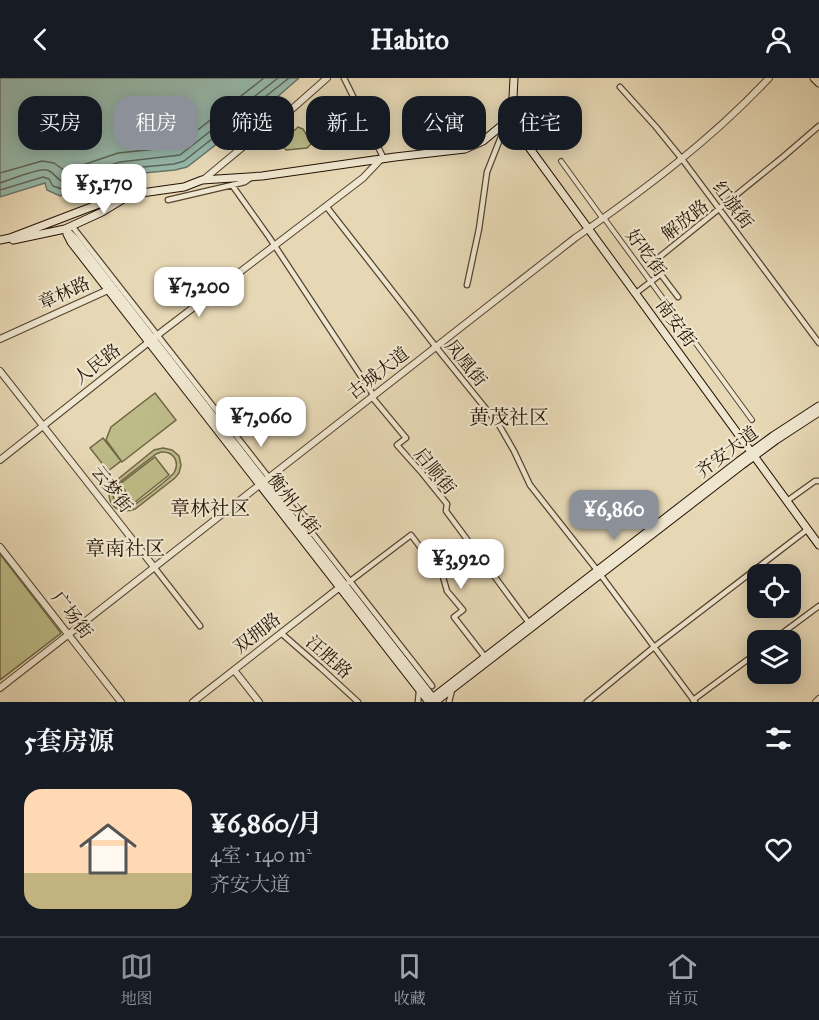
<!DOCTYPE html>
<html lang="zh">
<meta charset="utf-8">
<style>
body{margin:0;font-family:"IM FELL Great Primer","Noto Serif SC",serif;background:#242831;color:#f1f3f6;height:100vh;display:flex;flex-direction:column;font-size:22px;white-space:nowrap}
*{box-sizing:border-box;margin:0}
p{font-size:20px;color:#9ea1a6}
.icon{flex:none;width:33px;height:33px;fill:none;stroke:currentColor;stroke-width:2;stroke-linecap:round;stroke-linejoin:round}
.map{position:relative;height:624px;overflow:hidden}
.side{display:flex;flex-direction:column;background:#171b24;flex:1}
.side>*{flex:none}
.guide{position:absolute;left:18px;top:18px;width:783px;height:54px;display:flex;gap:12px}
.fabs{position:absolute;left:747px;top:486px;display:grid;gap:12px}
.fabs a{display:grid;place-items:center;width:54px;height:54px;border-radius:12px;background:#171b24;box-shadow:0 3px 15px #0003;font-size:30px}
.price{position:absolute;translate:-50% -51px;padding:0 14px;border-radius:12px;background:#fff;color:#222;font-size:20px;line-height:39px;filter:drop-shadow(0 2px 3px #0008)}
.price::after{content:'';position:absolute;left:50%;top:36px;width:18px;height:14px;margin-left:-9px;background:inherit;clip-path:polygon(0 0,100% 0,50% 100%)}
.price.selected{background:#8c9099;color:#fff}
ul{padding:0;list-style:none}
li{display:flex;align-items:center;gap:18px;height:150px;padding:0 24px}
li+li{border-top:2px solid #363941}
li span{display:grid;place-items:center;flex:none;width:168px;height:120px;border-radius:18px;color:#555}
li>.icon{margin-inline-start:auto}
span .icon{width:72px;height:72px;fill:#fffc;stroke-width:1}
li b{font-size:26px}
h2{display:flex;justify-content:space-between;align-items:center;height:72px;padding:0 24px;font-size:26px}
.chip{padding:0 21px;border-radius:18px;background:#171b24;box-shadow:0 3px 15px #0003;font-size:21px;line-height:54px}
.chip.selected{background:#8c9099;color:#fff}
header{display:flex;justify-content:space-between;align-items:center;height:78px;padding:0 24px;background:#171b24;font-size:27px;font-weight:700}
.menu{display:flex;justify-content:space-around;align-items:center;height:84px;border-top:2px solid #363941;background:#171b24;font-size:16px;color:#9ea1a6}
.menu a{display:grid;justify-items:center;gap:3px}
.menu .selected{color:#8c9099}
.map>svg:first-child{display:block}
</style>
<header><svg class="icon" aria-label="back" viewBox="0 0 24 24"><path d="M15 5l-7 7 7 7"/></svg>Habito<svg class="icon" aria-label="person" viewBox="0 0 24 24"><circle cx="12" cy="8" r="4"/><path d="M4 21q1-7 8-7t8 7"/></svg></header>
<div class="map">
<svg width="819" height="624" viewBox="0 0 819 624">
<rect width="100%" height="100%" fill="#e7d8b5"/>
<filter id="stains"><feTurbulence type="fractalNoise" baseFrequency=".00333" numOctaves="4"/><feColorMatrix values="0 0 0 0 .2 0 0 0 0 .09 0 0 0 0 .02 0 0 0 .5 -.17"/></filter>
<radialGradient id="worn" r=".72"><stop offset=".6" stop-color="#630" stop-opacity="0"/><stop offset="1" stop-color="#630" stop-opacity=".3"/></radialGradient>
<path fill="#bdbc88" stroke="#706646" stroke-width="1.5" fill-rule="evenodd" d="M298 49 303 51 311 64V66L307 70 286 72 282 67 285 61Z
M155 315 176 342 122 384 106 362 111 349Z
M103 360 121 383 108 393 90 370Z
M163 370 172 372 179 378 181 387 179 395 175 400 135 431C117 438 103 424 112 406L154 372ZM161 374C174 373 180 384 174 395 167 402 135 429 127 430 119 430 115 425 113 418V413L116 407 156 376Z
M155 379 169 397 134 425 120 406Z
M0 476 61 555 0 602Z"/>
<path fill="#97baac" stroke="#697668" stroke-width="1.5" d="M0 0H299L276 20 187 89 175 92 123 97 60 118 47 112 45 105 0 119Z"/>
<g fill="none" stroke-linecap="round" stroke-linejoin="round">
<path stroke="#5e6658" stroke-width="1.5" d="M0 95 42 83 54 85 65 93 118 75 176 69 264 0
M0 105C10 102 38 90 47 92 54 94 56 101 62 103L120 84 180 77 278 0
M0 112 43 99 49 101 53 108 62 111 122 91 174 86 184 83 289 0"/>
<defs>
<path id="pedestrian" d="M561 83 603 141
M604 140 752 342"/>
<path id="minor" d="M344 0 384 81
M620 9 656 49 682 81 819 265
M232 107 269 159 374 318
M168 122 245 104 252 99
M326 128 436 269 499 347 514 373 530 407 597 492
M72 148 432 608
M467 207 479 151 487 94 506 46
M636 215 661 196
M678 219 656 190 655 187 657 181 783 79 819 48
M372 319 406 360 397 367 422 395 447 426 446 433 529 545
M787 423 815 403H819
M154 489 200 548
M600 496 695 624
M349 504 411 457 443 499 447 513 463 532 454 539 485 579
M281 555 321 590 358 624
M773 562 819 528
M693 622 758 574
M418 624 419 613
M449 624 452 612
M587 624 654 569 808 451"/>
<path id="tertiary" d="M203 102 268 48 292 31 327 0
M0 261 108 212
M0 293 154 489
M0 382 164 252 363 100 381 81
M0 469 121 624
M234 592 259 624
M0 610 575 160C644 112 711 62 769 0
M193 624 340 509
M816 624 819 621"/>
<path id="secondary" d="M514 0 512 39 520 57 819 467
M814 0 819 5
M65 151 75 161 436 624
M67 156 71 164 429 624
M0 162 10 160 120 118 184 109 202 102 262 98 395 79 465 71 483 63 512 39
M13 162 65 151 102 134 125 120
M431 621 739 383 773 358 819 328
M435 624 742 387 776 362 819 334"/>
</defs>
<use href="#pedestrian" stroke="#554330" stroke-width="6"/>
<use href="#minor" stroke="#554330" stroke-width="7"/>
<use href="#tertiary" stroke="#554330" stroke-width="8"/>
<use href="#secondary" stroke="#241103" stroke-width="9"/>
<use href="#pedestrian" stroke="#efe6cf" stroke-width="4"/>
<use href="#minor" stroke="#efe6cf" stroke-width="4.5"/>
<use href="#tertiary" stroke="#efe6cf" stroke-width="6"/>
<use href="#secondary" stroke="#efe6cf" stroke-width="7"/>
</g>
<g text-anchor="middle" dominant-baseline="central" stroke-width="4.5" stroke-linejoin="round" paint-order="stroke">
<g font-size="18" fill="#241103" stroke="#efe6cf">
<text transform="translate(733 127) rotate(53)">红旗街</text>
<text transform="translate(685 142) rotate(-38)">解放路</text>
<text transform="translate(646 175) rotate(53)">好吃街</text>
<text transform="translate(64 215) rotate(-24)">章林路</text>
<text transform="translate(676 245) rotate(54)">南安街</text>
<text transform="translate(466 285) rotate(51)">凤凰街</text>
<text transform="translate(97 286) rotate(-38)">人民路</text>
<text transform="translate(378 295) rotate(-38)">古城大道</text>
<text transform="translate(727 374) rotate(-37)">齐安大道</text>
<text transform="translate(435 393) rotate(51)">启顺街</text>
<text transform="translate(112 411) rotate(52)">云梦街</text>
<text transform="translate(294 426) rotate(52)">衡州大街</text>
<text transform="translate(72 537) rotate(52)">广场街</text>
<text transform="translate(257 555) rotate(-38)">双拥路</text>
<text transform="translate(329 579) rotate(42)">汪胜路</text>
</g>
<g font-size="20" fill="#241103" stroke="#efe6cf">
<text x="509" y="339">黄茂社区</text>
<text x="210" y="430">章林社区</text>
<text x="125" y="470">章南社区</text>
</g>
</g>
<rect width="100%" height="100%" filter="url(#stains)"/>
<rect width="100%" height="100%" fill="url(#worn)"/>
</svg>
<div class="fabs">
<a><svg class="icon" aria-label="locate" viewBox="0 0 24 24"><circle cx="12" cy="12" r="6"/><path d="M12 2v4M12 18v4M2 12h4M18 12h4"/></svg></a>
<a><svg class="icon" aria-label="layers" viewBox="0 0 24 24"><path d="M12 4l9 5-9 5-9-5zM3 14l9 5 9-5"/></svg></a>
</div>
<b class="price" style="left:104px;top:137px">¥5,170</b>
<b class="price" style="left:199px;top:240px">¥7,200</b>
<b class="price" style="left:261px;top:370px">¥7,060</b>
<b class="price selected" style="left:614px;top:463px">¥6,860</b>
<b class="price" style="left:461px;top:512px">¥3,920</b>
<div class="guide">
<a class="chip">买房</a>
<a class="chip selected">租房</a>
<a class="chip">筛选</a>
<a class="chip">新上</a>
<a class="chip">公寓</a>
<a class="chip">住宅</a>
</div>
</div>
<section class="side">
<h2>5套房源<svg class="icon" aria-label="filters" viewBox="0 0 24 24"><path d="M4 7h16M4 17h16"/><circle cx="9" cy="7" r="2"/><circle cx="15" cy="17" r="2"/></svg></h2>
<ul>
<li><span style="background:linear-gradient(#ffd9b3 70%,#c2b280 0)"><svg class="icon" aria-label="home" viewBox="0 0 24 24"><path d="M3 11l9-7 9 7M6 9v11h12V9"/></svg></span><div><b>¥6,860/月</b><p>4室 · 140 m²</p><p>齐安大道</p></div><svg class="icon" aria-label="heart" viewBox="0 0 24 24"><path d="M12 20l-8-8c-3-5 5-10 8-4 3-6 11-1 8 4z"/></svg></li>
</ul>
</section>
<nav class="menu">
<a class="selected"><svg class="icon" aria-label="map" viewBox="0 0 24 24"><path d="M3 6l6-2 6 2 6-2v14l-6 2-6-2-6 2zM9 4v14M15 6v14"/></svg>地图</a>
<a><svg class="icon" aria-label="saved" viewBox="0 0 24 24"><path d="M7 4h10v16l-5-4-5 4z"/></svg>收藏</a>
<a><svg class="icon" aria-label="home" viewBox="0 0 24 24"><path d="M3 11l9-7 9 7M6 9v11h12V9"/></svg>首页</a>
</nav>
